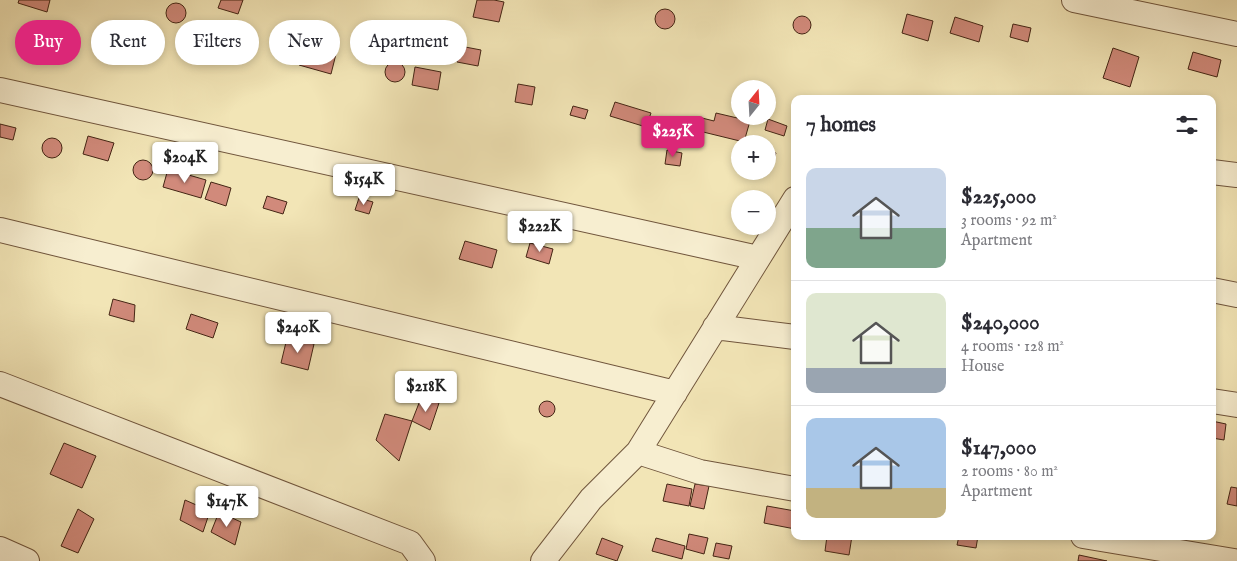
<!DOCTYPE html>
<meta charset="utf-8">
<style>
body{margin:0;font-family:"IM FELL English",serif;background:#f2f2f3;color:#2b2b33;height:100vh;display:flex;flex-direction:column;font-size:19px;white-space:nowrap}
*{box-sizing:border-box;margin:0}
p{font-size:16px;color:#7c7c81}
.icon{flex:none;width:28px;height:28px;fill:none;stroke:currentColor;stroke-width:2;stroke-linecap:round;stroke-linejoin:round}
.map{position:relative;flex:1;overflow:hidden}
.sheet{position:absolute;left:791px;top:95px;width:425px;height:445px;display:flex;flex-direction:column;background:#fff;border-radius:10px;box-shadow:0 2px 8px #0003}
.sheet>*{flex:none}
.top-card{position:absolute;left:15px;top:20px;width:475px;height:45px;display:flex;gap:10px}
.needle{width:32px;rotate:18deg}
.controls{position:absolute;left:731px;top:80px;display:grid;gap:10px}
.controls a{display:grid;place-items:center;width:45px;height:45px;border-radius:50%;background:#fff;box-shadow:0 2px 8px #0003;font-size:25px}
.price{position:absolute;translate:-50% -42px;padding:0 11px;border-radius:5px;background:#fff;color:#222;font-size:16px;line-height:32px;filter:drop-shadow(0 1px 2px #0008)}
.price::after{content:'';position:absolute;left:50%;top:30px;width:15px;height:11px;margin-left:-8px;background:inherit;clip-path:polygon(0 0,100% 0,50% 100%)}
.price.current{background:#db2777;color:#fff}
ul{padding:0;list-style:none}
li{display:flex;align-items:center;gap:15px;height:125px;padding:0 15px}
li+li{border-top:1px solid #e1e1e2}
li span{display:grid;place-items:center;flex:none;width:140px;height:100px;border-radius:10px;color:#555}
li>.icon{margin-inline-start:auto}
span .icon{width:60px;height:60px;fill:#fffc;stroke-width:1}
li b{font-size:21px}
h2{display:flex;justify-content:space-between;align-items:center;height:60px;padding:0 15px;font-size:21px}
.tag{padding:0 18px;border-radius:22px;background:#fff;box-shadow:0 2px 8px #0003;font-size:18px;line-height:45px}
.tag.current{background:#db2777;color:#fff}
.map>svg:first-child{display:block}
</style>
<div class="map">
<svg width="1237" height="561" viewBox="0 0 1237 561">
<rect width="100%" height="100%" fill="#f2e5b6"/>
<filter id="stains"><feTurbulence type="fractalNoise" baseFrequency=".004" numOctaves="4"/><feColorMatrix values="0 0 0 0 .2 0 0 0 0 .09 0 0 0 0 .02 0 0 0 .5 -.17"/></filter>
<radialGradient id="worn" r=".72"><stop offset=".6" stop-color="#630" stop-opacity="0"/><stop offset="1" stop-color="#630" stop-opacity=".3"/></radialGradient>
<path fill="#d18a7b" stroke="#442514" d="M19 0H50L47 12 18 3Z
M221 0H243L238 14 218 8Z
M477 0H494L504 2 499 22 473 17Z
M166 13a10 10 0 1 1 20 0a10 10 0 1 1-20 0Z
M655 19a10 10 0 1 1 20 0a10 10 0 1 1-20 0Z
M907 14 933 21 928 41 902 33Z
M793 25a9 9 0 1 1 18 0a9 9 0 1 1-18 0Z
M955 17 983 26 979 42 950 33Z
M1013 24 1031 28 1028 42 1010 37Z
M102 41a10 10 0 1 1 20 0a10 10 0 1 1-20 0Z
M305 45 336 54 331 74 299 65Z
M460 46 481 50 478 66 457 62Z
M1113 48 1139 57 1130 87 1103 78Z
M1193 52 1221 60 1217 77 1188 69Z
M385 72a10 10 0 1 1 20 0a10 10 0 1 1-20 0Z
M415 67 441 72 438 90 412 85Z
M518 84 535 87 532 105 515 102Z
M615 102 651 113 646 127 610 116Z
M573 106 588 110 585 119 570 115Z
M716 113 750 121 744 142 695 130 698 117 714 121Z
M768 119 787 126 784 136 765 130Z
M0 124 16 128 13 140 0 137Z
M88 136 114 143 108 161 83 154Z
M42 148a10 10 0 1 1 20 0a10 10 0 1 1-20 0Z
M667 150 682 153 680 166 665 164Z
M771 151 776 153 772 164 768 163Z
M133 170a10 10 0 1 1 20 0a10 10 0 1 1-20 0Z
M168 169 206 180 201 198 163 187Z
M211 182 231 188 226 206 205 199Z
M267 196 287 202 283 214 263 208Z
M359 198 373 202 369 214 355 210Z
M465 241 497 250 492 268 459 259Z
M530 243 553 249 549 264 526 257Z
M113 299 135 305 134 322 109 315Z
M191 314 218 323 213 338 186 329Z
M287 338 314 344 308 370 281 363Z
M421 398 439 403 430 430 412 421Z
M539 409a8 8 0 1 1 16 0a8 8 0 1 1-16 0Z
M385 414 412 421 399 461 376 440Z
M1212 421 1226 424 1224 440 1212 438Z
M64 443 96 456 82 488 50 474Z
M667 484 692 489 689 506 663 501Z
M695 484 709 486 704 509 690 506Z
M1231 487 1237 488V506L1227 504Z
M185 500 210 511 203 532 180 520Z
M767 506 795 511V529L764 523Z
M78 509 94 519 78 553 61 546Z
M219 512 241 522 235 545 211 532Z
M689 534 708 538 704 554 686 549Z
M827 536H852L849 555 825 551Z
M959 536H978L976 548 957 545Z
M602 538 623 546 617 561 596 554Z
M656 538 685 546 682 559 652 551Z
M716 543 732 546 729 559 713 556Z
M1079 555 1107 561H1078Z"/>
<g fill="none" stroke-linecap="round" stroke-linejoin="round">
<defs>
<path id="minor" d="M1074 0 1237 34
M0 90 758 258
M1212 172 1237 175
M0 230 675 393
M1212 290 1237 295
M715 327 795 337
M0 384 410 543 423 561
M1212 401 1237 405
M638 452 700 472 795 489
M1083 536 1234 561
M0 549 27 561
M543 561 591 499 638 452 795 199"/>
</defs>
<use href="#minor" stroke="#70553c" stroke-width="26"/>
<use href="#minor" stroke="#f7eed0" stroke-width="24"/>
</g>
<rect width="100%" height="100%" filter="url(#stains)"/>
<rect width="100%" height="100%" fill="url(#worn)"/>
</svg>
<div class="controls">
<a><svg class="needle" viewBox="-14 -14 28 28"><path d="M0-13l5 13h-10z" fill="#e53935"/><path d="M0 13l5-13h-10z" fill="#7c7c81"/></svg></a>
<a>+</a>
<a>−</a>
</div>
<b class="price current" style="left:673px;top:158px">$225K</b>
<b class="price" style="left:185px;top:184px">$204K</b>
<b class="price" style="left:364px;top:206px">$154K</b>
<b class="price" style="left:540px;top:253px">$222K</b>
<b class="price" style="left:298px;top:354px">$240K</b>
<b class="price" style="left:426px;top:413px">$218K</b>
<b class="price" style="left:227px;top:528px">$147K</b>
<div class="top-card">
<a class="tag current">Buy</a>
<a class="tag">Rent</a>
<a class="tag">Filters</a>
<a class="tag">New</a>
<a class="tag">Apartment</a>
</div>
<section class="sheet">
<h2>7 homes<svg class="icon" aria-label="filters" viewBox="0 0 24 24"><path d="M4 7h16M4 17h16"/><circle cx="9" cy="7" r="2"/><circle cx="15" cy="17" r="2"/></svg></h2>
<ul>
<li><span style="background:linear-gradient(#c9d6e8 60%,#7fa58c 0)"><svg class="icon" aria-label="home" viewBox="0 0 24 24"><path d="M3 11l9-7 9 7M6 9v11h12V9"/></svg></span><div><b>$225,000</b><p>3 rooms · 92 m²</p><p>Apartment</p></div></li>
<li><span style="background:linear-gradient(#dfe7d0 75%,#9aa5b1 0)"><svg class="icon" aria-label="home" viewBox="0 0 24 24"><path d="M3 11l9-7 9 7M6 9v11h12V9"/></svg></span><div><b>$240,000</b><p>4 rooms · 128 m²</p><p>House</p></div></li>
<li><span style="background:linear-gradient(#a9c7e8 70%,#c2b280 0)"><svg class="icon" aria-label="home" viewBox="0 0 24 24"><path d="M3 11l9-7 9 7M6 9v11h12V9"/></svg></span><div><b>$147,000</b><p>2 rooms · 80 m²</p><p>Apartment</p></div></li>
</ul>
</section>
</div>
